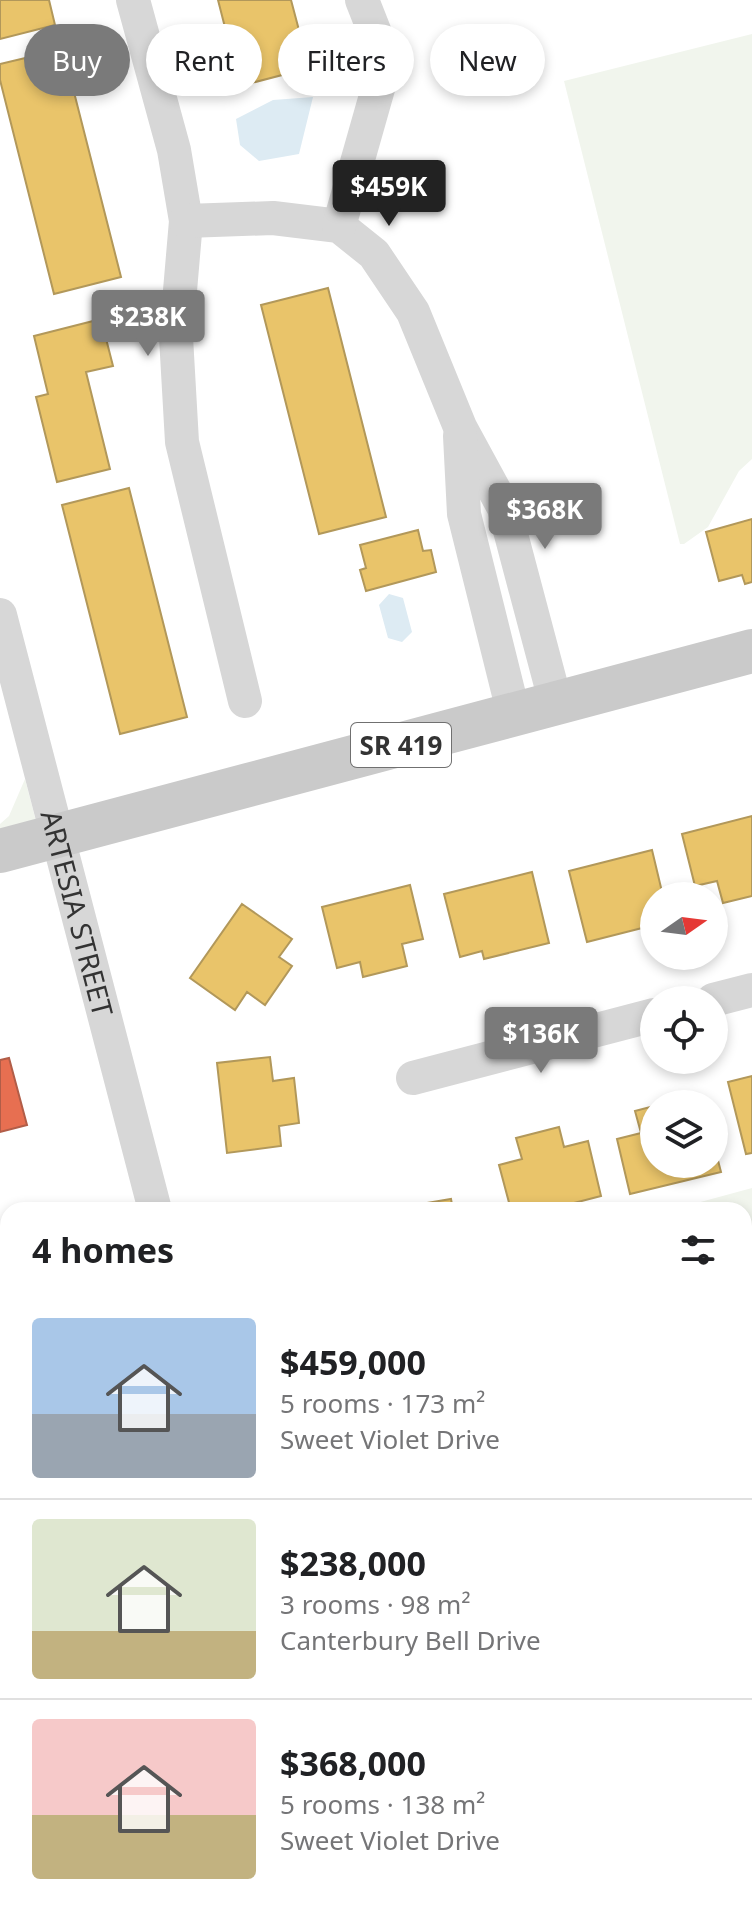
<!DOCTYPE html>
<meta charset="utf-8">
<style>
body{margin:0;font-family:"Noto Sans",sans-serif;background:#f6f6f6;color:#202124;height:100vh;display:flex;flex-direction:column;font-size:30px;white-space:nowrap}
*{box-sizing:border-box;margin:0}
p{font-size:26px;color:#757577}
.icon{flex:none;width:44px;height:44px;fill:none;stroke:currentColor;stroke-width:2;stroke-linecap:round;stroke-linejoin:round}
.map{position:relative;flex:1;overflow:hidden}
.drawer{position:absolute;left:0px;top:1202px;width:752px;height:714px;display:flex;flex-direction:column;background:#fff;border-radius:24px 24px 0 0;box-shadow:0 4px 12px #0003}
.drawer>*{flex:none}
.top-card{position:absolute;left:24px;top:24px;width:704px;height:72px;display:flex;gap:16px}
.needle{width:52px;rotate:76deg}
.fabs{position:absolute;left:640px;top:882px;display:grid;gap:16px}
.fabs a{display:grid;place-items:center;width:88px;height:88px;border-radius:50%;background:#fff;box-shadow:0 4px 12px #0003;font-size:40px}
.price{position:absolute;translate:-50% -68px;padding:0 18px;border-radius:8px;background:#7a7a7a;color:#fff;font-size:26px;line-height:52px;filter:drop-shadow(0 2px 4px #0008)}
.price::after{content:'';position:absolute;left:50%;top:48px;width:24px;height:18px;margin-left:-12px;background:inherit;clip-path:polygon(0 0,100% 0,50% 100%)}
.price.on{background:#222;color:#fff}
ul{padding:0;list-style:none}
li{display:flex;align-items:center;gap:24px;height:200px;padding:0 32px}
li+li{border-top:2px solid #e0e0e0}
li span{display:grid;place-items:center;flex:none;width:224px;height:160px;border-radius:8px;color:#555}
li>.icon{margin-inline-start:auto}
span .icon{width:96px;height:96px;fill:#fffc;stroke-width:1}
li b{font-size:34px}
h2{display:flex;justify-content:space-between;align-items:center;height:96px;padding:0 32px;font-size:34px}
.tag{padding:0 28px;border-radius:36px;background:#fff;box-shadow:0 4px 12px #0003;font-size:28px;line-height:72px}
.tag.on{background:#7a7a7a;color:#fff}
.map>svg:first-child{display:block}
</style>
<div class="map">
<svg width="752" height="1915" viewBox="0 0 752 1915">
<rect width="100%" height="100%" fill="#fff"/>
<path fill="#f1f5ed" d="M752 34V459L739 471 708 527 684 544H680L564 81Z
M25 779 37 825 0 835V824L9 816Z
M752 1188V1403L744 1405V1210H671Z
M8 1233V1565L0 1567V1235Z"/>
<path fill="#ddebf3" d="M313 97 299 154 259 161 240 145 236 119 273 100Z
M389 594 403 598 412 632 402 642 388 638 379 605Z
M752 1728V1915H698L695 1908H744V1730Z"/>
<path fill="#e9c46a" stroke="#b2985a" stroke-width="2" d="M0 0H49L55 25 0 39Z
M218 0H291L309 68 240 86Z
M63 49 121 277 54 294 0 80V64Z
M328 288 386 517 319 534 261 305Z
M101 319 113 366 86 372 110 469 57 482 36 397 48 394 34 336Z
M129 488 187 717 120 734 62 505Z
M752 519V582L745 584 742 575 719 581 706 532Z
M418 530 423 551 431 550 436 572 366 591 360 570 366 568 360 545Z
M752 816V896L723 903 717 881 695 886 682 834Z
M652 850 663 896H654V910L646 912 650 926 587 942 569 871Z
M532 872 549 943 484 959 482 951 460 957 444 894Z
M410 885 423 939 402 944 407 966 363 977 360 962 337 968 322 907Z
M242 904 292 939 279 957 292 966 265 1005 247 992 235 1010 190 978Z
M270 1057 273 1081 294 1078 299 1123 279 1126 281 1146 227 1153 217 1063Z
M752 1076V1153L746 1154 728 1082Z
M654 1106V1164H714V1145L721 1172 630 1194 617 1139 641 1133 635 1111Z
M559 1127 564 1147 588 1141 601 1196 547 1210H511L499 1165 522 1159 516 1138Z
M451 1199 453 1210H410L409 1206Z
M752 1422V1523L744 1525V1424Z
M8 1678V1741L0 1743V1680Z
M136 1908H203L206 1915H140Z
M454 1908H540L542 1915H432Z"/>
<path fill="#e76f51" stroke="#b15d48" stroke-width="2" d="M9 1058 27 1125 0 1132V1060Z"/>
<g fill="none" stroke-linecap="round" stroke-linejoin="round">
<path stroke="#ddebf3" stroke-width="9" d="M744 1303 752 1301
M0 1535 8 1533"/>
<g stroke="#d7d7d7" stroke-width="34">
<path d="M133 0 174 150 186 221 176 337 182 442 245 701"/>
<path d="M186 221 273 218 339 226 374 254 413 312 460 427 504 508 556 704"/>
<path d="M339 226 383 71 375 33 362 0"/>
<path d="M460 436 464 514 514 715"/>
<path id="s1" d="M0 615 155 1210"/>
<path d="M713 1000 752 990"/>
<path d="M413 1078 654 1015"/>
<path d="M744 1616 752 1614"/>
<path d="M0 1815 8 1813"/>
<path d="M41 1908 43 1915"/>
<path d="M609 1908 611 1915"/>
</g>
<path stroke="#cacaca" stroke-width="44" d="M0 851 752 651"/>
</g>
<g text-anchor="middle" dominant-baseline="central" stroke-width="8" stroke-linejoin="round" paint-order="stroke">
<rect fill="#fff" stroke="#707070" stroke-width="2" x="351" y="723" width="100" height="44" rx="6"/>
<g font-size="26" font-weight="bold" fill="#333">
<text x="401" y="745">SR 419</text>
</g>
<g font-size="28" fill="#333" stroke="#fff">
<text stroke="none"><textPath href="#s1" startOffset="308">ARTESIA STREET</textPath></text>
</g>
</g>
</svg>
<div class="fabs">
<a><svg class="needle" viewBox="-14 -14 28 28"><path d="M0-13l5 13h-10z" fill="#e53935"/><path d="M0 13l5-13h-10z" fill="#757577"/></svg></a>
<a><svg class="icon" aria-label="locate" viewBox="0 0 24 24"><circle cx="12" cy="12" r="6"/><path d="M12 2v4M12 18v4M2 12h4M18 12h4"/></svg></a>
<a><svg class="icon" aria-label="layers" viewBox="0 0 24 24"><path d="M12 4l9 5-9 5-9-5zM3 14l9 5 9-5"/></svg></a>
</div>
<b class="price on" style="left:389px;top:228px">$459K</b>
<b class="price" style="left:148px;top:358px">$238K</b>
<b class="price" style="left:545px;top:551px">$368K</b>
<b class="price" style="left:541px;top:1075px">$136K</b>
<div class="top-card">
<a class="tag on">Buy</a>
<a class="tag">Rent</a>
<a class="tag">Filters</a>
<a class="tag">New</a>
</div>
<section class="drawer">
<h2>4 homes<svg class="icon" aria-label="filters" viewBox="0 0 24 24"><path d="M4 7h16M4 17h16"/><circle cx="9" cy="7" r="2"/><circle cx="15" cy="17" r="2"/></svg></h2>
<ul>
<li><span style="background:linear-gradient(#a9c7e8 60%,#9aa5b1 0)"><svg class="icon" aria-label="home" viewBox="0 0 24 24"><path d="M3 11l9-7 9 7M6 9v11h12V9"/></svg></span><div><b>$459,000</b><p>5 rooms · 173 m²</p><p>Sweet Violet Drive</p></div></li>
<li><span style="background:linear-gradient(#dfe7d0 70%,#c2b280 0)"><svg class="icon" aria-label="home" viewBox="0 0 24 24"><path d="M3 11l9-7 9 7M6 9v11h12V9"/></svg></span><div><b>$238,000</b><p>3 rooms · 98 m²</p><p>Canterbury Bell Drive</p></div></li>
<li><span style="background:linear-gradient(#f6c9c9 60%,#c2b280 0)"><svg class="icon" aria-label="home" viewBox="0 0 24 24"><path d="M3 11l9-7 9 7M6 9v11h12V9"/></svg></span><div><b>$368,000</b><p>5 rooms · 138 m²</p><p>Sweet Violet Drive</p></div></li>
</ul>
</section>
</div>
